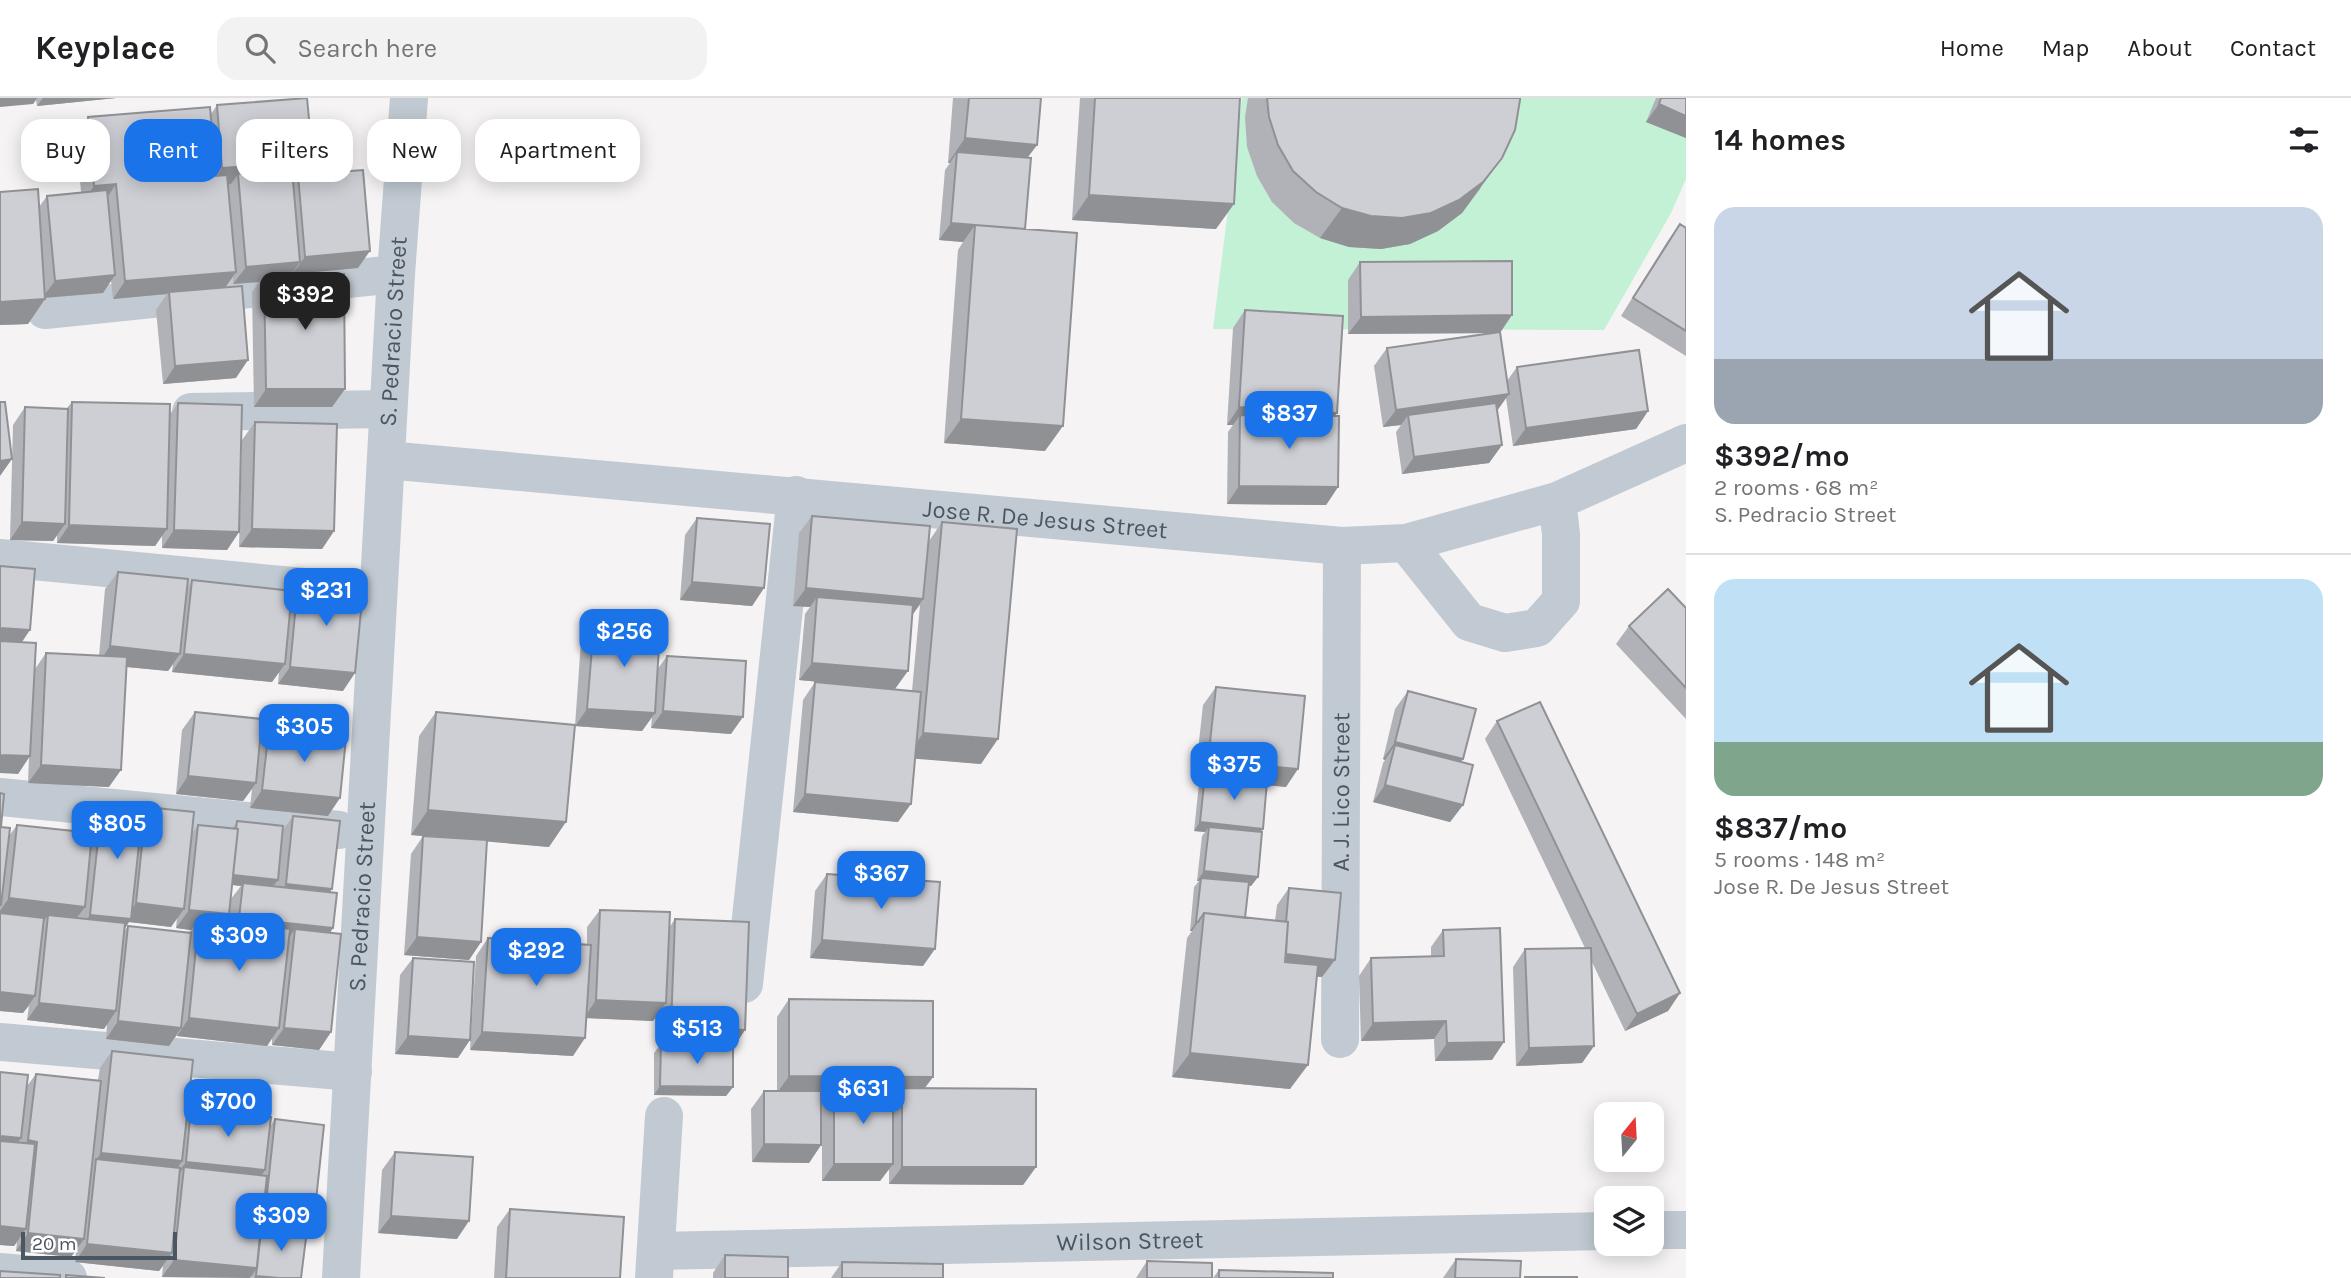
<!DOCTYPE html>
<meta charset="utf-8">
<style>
body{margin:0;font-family:Karla,sans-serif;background:#f2f2f2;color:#202124;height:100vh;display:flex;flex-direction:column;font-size:26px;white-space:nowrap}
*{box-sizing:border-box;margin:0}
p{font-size:23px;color:#757577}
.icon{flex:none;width:38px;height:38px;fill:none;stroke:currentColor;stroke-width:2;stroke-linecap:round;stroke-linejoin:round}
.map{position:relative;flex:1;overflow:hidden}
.side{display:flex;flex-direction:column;background:#fff;width:665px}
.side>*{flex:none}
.top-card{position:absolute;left:21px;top:21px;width:665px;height:63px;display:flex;gap:14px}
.needle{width:46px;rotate:18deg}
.buttons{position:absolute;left:1594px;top:1004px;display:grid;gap:14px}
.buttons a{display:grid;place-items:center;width:70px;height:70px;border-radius:14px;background:#fff;box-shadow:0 4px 18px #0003;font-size:35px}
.scale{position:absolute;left:21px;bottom:18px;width:156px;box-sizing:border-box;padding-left:7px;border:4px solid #4a5661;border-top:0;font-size:19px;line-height:24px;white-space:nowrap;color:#4a5661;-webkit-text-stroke:5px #fff;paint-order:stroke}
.price{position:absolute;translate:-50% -60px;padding:0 16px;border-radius:14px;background:#1a73e8;color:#fff;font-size:23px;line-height:46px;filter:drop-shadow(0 2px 4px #0008)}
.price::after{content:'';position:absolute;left:50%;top:42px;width:21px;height:16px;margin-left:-10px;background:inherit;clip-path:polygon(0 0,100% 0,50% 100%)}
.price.active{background:#222;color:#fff}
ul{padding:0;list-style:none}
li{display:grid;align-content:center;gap:14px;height:371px;padding:0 28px}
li+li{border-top:2px solid #e0e0e0}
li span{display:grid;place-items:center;height:217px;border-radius:21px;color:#555}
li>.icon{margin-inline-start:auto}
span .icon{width:126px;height:126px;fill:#fffc;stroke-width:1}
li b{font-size:30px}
h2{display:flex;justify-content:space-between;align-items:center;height:84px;padding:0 28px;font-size:30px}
.chip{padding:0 24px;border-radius:21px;background:#fff;box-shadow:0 4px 18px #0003;font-size:24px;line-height:63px}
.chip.active{background:#1a73e8;color:#fff}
header{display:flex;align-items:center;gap:42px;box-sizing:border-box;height:98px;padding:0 35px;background:#fff;border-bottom:2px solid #e0e0e0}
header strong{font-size:33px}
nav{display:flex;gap:38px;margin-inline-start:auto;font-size:24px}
.search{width:490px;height:63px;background:#f2f2f2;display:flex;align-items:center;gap:18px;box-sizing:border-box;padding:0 24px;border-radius:21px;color:#757577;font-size:26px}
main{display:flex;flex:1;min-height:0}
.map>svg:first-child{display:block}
</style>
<header>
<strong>Keyplace</strong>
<div class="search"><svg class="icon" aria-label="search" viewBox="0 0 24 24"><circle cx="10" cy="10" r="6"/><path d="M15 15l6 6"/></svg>Search here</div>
<nav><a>Home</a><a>Map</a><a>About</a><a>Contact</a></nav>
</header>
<main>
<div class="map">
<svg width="1686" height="1180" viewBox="0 0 1686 1180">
<rect width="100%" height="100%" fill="#f5f3f3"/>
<path fill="#c3f1d5" d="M1242 0H1686V81L1671 115 1604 232 1213 231Z"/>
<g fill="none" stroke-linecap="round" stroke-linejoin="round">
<g stroke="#c1cad2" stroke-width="38">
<path d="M45 212 396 176"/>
<path d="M191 314 388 311"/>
<path id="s1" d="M386 362 1342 448 1406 445 1557 403 1686 345"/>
<path d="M1406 445 1469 524 1505 535 1537 530 1561 503V436L1557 403"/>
<path d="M0 460 346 493"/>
<path d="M0 699 339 732"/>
<path d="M744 886 796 397"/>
<path id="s2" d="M1340 941 1342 448"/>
<path d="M0 944 353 974"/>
<path d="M1652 1132H1686"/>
<path id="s3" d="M656 1153 1606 1133"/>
<path d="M0 1174 68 1180"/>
<path id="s4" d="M341 1180 396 176 409 0"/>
<path d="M654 1180 664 1018"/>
</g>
</g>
<path fill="#b0b2b7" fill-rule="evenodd" d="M0 0H116L37 8 36 2 33 6Z
M953 0H1041L1037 47 1027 60 1025 131 1045 353 944 345 958 152 963 144 939 142 945 72 950 65H948Z
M1080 0H1240L1216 131 1072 122Z
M1248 0H1520L1480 91 1462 115 1438 133 1410 146 1381 151 1349 149 1320 140 1294 125 1272 104 1257 78 1247 49 1245 19Z
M1656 0H1686V40L1646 24Z
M217 7 313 63 303 76 358 170 292 176 345 291 332 309H254L252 194 259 184 233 186V179L225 190 236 280 163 286 156 212 167 196 113 201 111 182 103 195 45 200 28 226 0 227V94L39 109 47 98 81 94 76 37 88 19 211 16Z
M1680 126 1686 130V258L1621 218 1667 144Z
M1360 164 1500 235 1507 283 1517 269 1648 313 1636 331 1513 348 1506 300 1497 313 1502 347 1489 365 1402 376 1396 334 1401 327 1383 329 1374 268 1387 250 1493 235 1348 236V182Z
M1245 212 1335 318 1338 389 1326 407 1227 406 1228 334 1233 327H1227L1233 230Z
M72 304 170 316 178 305 239 434 227 452 162 450V437L155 448 57 445V437L53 443 10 442 13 327 25 309 67 310Z
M255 324 334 433 322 451 239 449 242 342Z
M812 418 929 443 942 424 981 666 915 660 898 724 793 714 803 602 815 584 912 593 920 507 913 516 895 591 799 582 805 516 810 509 793 508 799 435Z
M697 420 764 490 752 508 680 502 685 437Z
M118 474 187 491 192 482 291 494 298 485 343 593 278 586 279 574 272 584 172 574 173 566 168 573 126 569 109 689 28 685 29 659 18 676 22 544 35 571 46 555 99 558 105 491Z
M1686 510V621L1616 546 1629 528Z
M594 526 657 572 667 558 731 636 651 630 652 619 642 633 575 628 581 543Z
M1216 589 1286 689 1267 687 1260 734 1258 779 1251 788H1248L1245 820 1275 823 1277 807 1289 790 1322 879H1317L1290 991 1172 979 1187 840 1192 833H1190L1194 789 1199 783H1197L1202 738 1205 734 1194 733 1199 686 1202 681 1195 680 1203 607Z
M1408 593 1461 664 1463 707 1450 724 1373 704 1383 665 1385 662 1383 661 1395 611Z
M195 614 260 644 269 631 328 718 250 710 252 691 243 703 176 696 182 632Z
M436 614 549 749 487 743 481 844 469 862 404 857 411 756 423 738 440 739 411 737 419 638Z
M1497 623 1680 895 1668 913 1625 933 1592 864 1594 948 1582 965 1516 968 1513 869 1525 851 1585 850 1485 641Z
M0 695 1 729 9 738 17 727 88 734 89 723 102 705 142 715 146 709 192 735 198 727 232 731 237 723 282 733 293 718 330 794 333 830 330 835 331 934 319 952 272 947V940L267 948 177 938V937L169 948 106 941 107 926 104 931 27 922 29 908 23 915 0 913ZM232 787 241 788 230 802 228 824 224 823 229 816ZM177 820 176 830 191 832 189 835 128 828 124 833 125 830 129 824 171 829Z
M827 776 923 868 810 860 815 793Z
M600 812 669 830 675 821 745 932 733 950V989L726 998 654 997V955L660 947H659L660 913 653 923 587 920 573 958 470 952 476 858 488 840 587 847V829Z
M1443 832 1492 962 1435 963 1434 941 1361 943 1359 878 1371 860 1431 858V849Z
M413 860 458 960 395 956 400 877Z
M789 901 933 979 925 990 1036 1069 1023 1087 889 1086V1071L880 1083H822V1007L830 996H821V1047L809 1065 752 1064 751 1011 764 993H777V919Z
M112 953 187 1015 191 1010 270 1029 275 1021 314 1121 306 1132 301 1180 162 1179 163 1168 159 1173 75 1164 76 1152 71 1159 16 1153 17 1144 14 1148 0 1147V974L27 988 36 976 98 982 100 970Z
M395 1054 457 1141 378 1135 382 1072Z
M510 1111 620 1180H494L497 1129Z
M725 1157 788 1180H713V1175Z
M1456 1161 1520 1180H1443Z
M1147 1163 1212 1180H1136Z
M842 1164 943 1180H831Z
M1219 1172 1333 1180H1213Z"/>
<path fill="#909195" d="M0 0H37L33 6 0 9Z
M43 0H116L37 8Z
M1659 6 1686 18V40L1646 24Z
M965 40 1037 47 1019 71 957 54 950 65H948Z
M1502 60 1462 115 1438 133 1410 146 1381 151 1349 149 1320 140 1342 110Z
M313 63 301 80 298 77 295 81 239 85 238 76 231 86 210 88 222 70Z
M116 86 104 104 82 105 94 88Z
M1089 97 1234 106 1216 131 1072 122Z
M951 125 1025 131 975 127 963 144 939 142Z
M370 153 358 170 292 176 305 159Z
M300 164 288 181 264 177 259 184 233 186 246 169Z
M236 174 224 191 169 194 167 196 113 201 125 183Z
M115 177 103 195 42 200 55 183Z
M45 201 28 226 0 227V204Z
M1512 217 1500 235 1348 236 1361 219Z
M248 262 236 280 163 286 175 268Z
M266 291H345L332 309H254Z
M1509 296 1496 314 1408 317 1401 327 1383 329 1396 312Z
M1239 309 1337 315 1325 333 1240 317 1233 327H1227Z
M1648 313 1636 331 1513 348 1526 330Z
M961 321 1063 328 1045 353 944 345Z
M1502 347 1489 365 1402 376 1414 359Z
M12 361 0 378V363Z
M1239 388 1338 389 1326 407 1227 406Z
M22 424 65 426 53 443 10 442Z
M69 427 167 431 155 448 57 445Z
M252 431 334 433 322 451 239 449Z
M174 432 239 434 227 452 162 450Z
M692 484 764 490 752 508 680 502Z
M806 490 923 501 911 519 817 499 810 509 793 508Z
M0 530 30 532 18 550 0 549Z
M110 548 180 556 168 573 98 566Z
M184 556 285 566 272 584 172 574Z
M812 565 908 573 895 591 799 582Z
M290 569 355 575 343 593 278 586Z
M587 611 655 615 642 633 575 628Z
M663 613 743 619 731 636 651 630Z
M923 635 998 641 981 666 906 660Z
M1395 644 1463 661 1451 679 1395 647 1385 662 1383 661Z
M0 657 30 658 18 676 0 675Z
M1208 663 1298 671 1286 689 1205 681V677L1202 681 1195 680Z
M41 667 121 672 109 689 28 685Z
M188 678 256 685 243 703 176 696Z
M1385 687 1463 707 1450 724 1373 704Z
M262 692 340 700 328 718 250 710Z
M805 696 911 706 898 724 793 714Z
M428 712 566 724 549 749 411 737Z
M1200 724 1263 731 1256 740 1209 729 1205 734 1194 733Z
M1204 773 1258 779 1251 788 1201 783V780L1199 783H1197Z
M231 777 278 782 271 791 243 785 241 788 225 786Z
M286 786 332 791 320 809 273 804Z
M9 800 85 809 72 826 48 817 44 823 0 818V813Z
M136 805 184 811 171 829 129 824 119 839 78 834 90 817 126 820Z
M189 812 229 816 216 834 199 820 191 832 176 830Z
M239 820 333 830 321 848 295 831 286 844 227 837Z
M1196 824H1198L1192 833H1190Z
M417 839 481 844 469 862 404 857Z
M822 842 935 851 923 868 810 860Z
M1283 856 1335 862 1322 879 1270 873Z
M0 894 35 898 23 915 0 913Z
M1680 895 1668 913 1625 933 1637 916Z
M596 902 666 905 653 923 584 920Z
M39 905 116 913 104 931 27 922Z
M189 920 279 930 267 948 177 938Z
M118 923 181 930 169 948 106 941Z
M1446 923 1434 941 1361 943 1373 925Z
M671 929 745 932 733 950 659 947Z
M284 930 331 934 319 952 272 947Z
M482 934 585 940 573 958 470 952Z
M408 938 470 942 458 960 395 956Z
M1504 944 1492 962 1435 963 1447 945Z
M1594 948 1582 965 1516 968 1529 950Z
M1190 955 1308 967 1290 991 1172 979Z
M789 978 933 979 920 996 902 990 897 996H834V990L830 996 777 995Z
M660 988 733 989 726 998 654 997Z
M0 1038 21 1040 9 1058 0 1057Z
M28 1042 37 1044 25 1061 16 1060Z
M764 1046 821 1047 809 1065 752 1064Z
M101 1055 182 1063 170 1081 96 1062Z
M186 1064 265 1072 253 1090 184 1069 175 1082 173 1081Z
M834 1066H893L880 1083H822Z
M902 1069H1036L1023 1087 889 1086Z
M265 1115 314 1121 301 1138 253 1133Z
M391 1118 469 1123 457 1141 378 1135Z
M0 1128 26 1131 14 1148 0 1147Z
M28 1135 84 1141 71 1159 16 1153Z
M87 1146 172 1155 159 1173 75 1164Z
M174 1162 257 1170 250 1180 162 1179Z
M256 1178 279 1180H254Z"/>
<path fill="#cdcfd5" stroke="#909195" stroke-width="2" d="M307 0 313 63 222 70 217 7Z
M969 0H1041L1037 47 965 40Z
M1095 0H1240L1234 106 1089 97Z
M1267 0H1520V2L1515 32 1502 60 1483 84 1459 102 1431 115 1402 120 1371 118 1342 110 1316 94 1293 73 1278 47 1269 19Z
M1661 0H1686V18L1659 6Z
M210 9 216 78 227 77 236 174 125 183 116 86 94 88 88 19Z
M957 54 1031 60 1025 131 951 125Z
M292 71 300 164 246 169 238 76Z
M363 72 370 153 305 159 298 77Z
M38 91 45 201 0 204V94Z
M107 92 115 177 55 183 47 98Z
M1680 126 1686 130V233L1633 200Z
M975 127 1077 135 1063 328 961 321Z
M1512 163V217L1361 219 1360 164Z
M344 176 345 291H266L264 177Z
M242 188 248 262 175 268 169 194Z
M1245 212 1343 218 1337 315 1239 309Z
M1500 234 1509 296 1396 312 1387 250Z
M1639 252 1648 313 1526 330 1517 269Z
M0 304H5L12 361 0 363Z
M72 304 170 306 167 431 69 427Z
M178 305 242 307 239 434 174 432Z
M1496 305 1502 347 1414 359 1408 317Z
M25 309 68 311 65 426 22 424Z
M1240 317 1339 318 1338 389 1239 388Z
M255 324 337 326 334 433 252 431Z
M812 418 930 428 923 501 806 490Z
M697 420 770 426 764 490 692 484Z
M942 424 1017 431 998 641 923 635Z
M0 468 35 471 30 532 0 530Z
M118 474 188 481 180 556 110 548Z
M192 482 292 493 285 566 184 556Z
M298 485 363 492 355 575 290 569Z
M1668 491 1686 510V590L1629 528Z
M817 499 913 507 908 573 812 565Z
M594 526 660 531 655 615 587 611Z
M0 543 36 545 30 658 0 657Z
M46 555 127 559 121 672 41 667Z
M667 558 746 563 743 619 663 613Z
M815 584 921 594 911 706 805 696Z
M1216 589 1305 598 1298 671 1208 663Z
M1408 593 1476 611 1463 661 1395 644Z
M1540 604 1680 895 1637 916 1497 623Z
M195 614 262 621 256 685 188 678Z
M436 614 575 627 566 724 428 712Z
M269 631 346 640 340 700 262 692Z
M1395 647 1473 667 1463 707 1385 687Z
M1205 677 1267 683 1263 731 1200 724Z
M0 695 4 696 1 729H0Z
M102 705 143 709 131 821 90 817Z
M146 709 194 714 184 811 136 805Z
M293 718 340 723 332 791 286 786Z
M237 723 283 728 278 782 233 777 238 731H236Z
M17 727 92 735 85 809 9 800Z
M198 727 238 731 229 816 189 812Z
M0 729 10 730 1 807H0Z
M1209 729 1262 734 1258 779 1204 773Z
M423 738 487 742 481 844 417 839Z
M827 776 940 784 935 851 822 842Z
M1201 780 1249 784 1245 820 1204 815 1198 824H1196Z
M243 785 337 795 333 830 239 820Z
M1289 790 1341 795 1335 862 1286 856 1288 824H1286Z
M600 812 670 814 666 905 596 902Z
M0 815 44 820 35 898 0 894Z
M1204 815 1288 824 1285 864 1318 867 1308 967 1190 955Z
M48 817 125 825 116 913 39 905Z
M199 820 290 831 279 930 189 920Z
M675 821 749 824 745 932 671 929Z
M128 828 191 835 181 930 118 923Z
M1500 830 1504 944 1447 945 1446 923 1373 925 1371 860 1444 858 1443 832Z
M295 831 341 836 331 934 284 930Z
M488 840 591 847 585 940 482 934Z
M1591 850 1594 948 1529 950 1525 851Z
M413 860 474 864 470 942 408 938Z
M789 901 933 903V979L789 978Z
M661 946 733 947V989L660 988Z
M112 953 193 962 182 1063 101 1055Z
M0 974 28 977 21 1040 0 1038Z
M36 976 101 983 84 1141 28 1135 37 1044 28 1042Z
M834 990 893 991V1066H834Z
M902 990 1036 991V1069H902Z
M764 993H821V1047L764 1046Z
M191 1010 271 1019 265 1072 186 1064Z
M275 1021 324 1027 314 1121 265 1115Z
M0 1043 35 1046 26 1131 0 1128Z
M395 1054 473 1059 469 1123 391 1118Z
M96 1061 180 1070 172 1155 87 1146Z
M184 1069 267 1078 257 1170 174 1162Z
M510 1111 624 1119 620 1180H506Z
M261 1128 307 1132 301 1180H279L256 1178Z
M725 1157 788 1159V1180H725Z
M1456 1161 1521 1163 1520 1180H1455Z
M1147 1163 1212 1165V1180H1147Z
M842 1164 943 1166V1180H842Z
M1219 1172 1333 1175V1180H1219Z
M0 1173 60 1177V1180H0Z
M66 1177 105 1180H66Z
M1525 1179H1578L1525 1180Z"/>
<g text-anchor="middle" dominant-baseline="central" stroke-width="6" stroke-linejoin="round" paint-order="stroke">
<g font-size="24" fill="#4a5661" stroke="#fff">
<text stroke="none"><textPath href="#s4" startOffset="948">S. Pedracio Street</textPath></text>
<text stroke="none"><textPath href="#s1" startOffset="662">Jose R. De Jesus Street</textPath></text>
<text stroke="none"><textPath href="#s2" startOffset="247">A. J. Lico Street</textPath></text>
<text stroke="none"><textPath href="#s4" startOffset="382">S. Pedracio Street</textPath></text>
<text stroke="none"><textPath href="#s3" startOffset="474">Wilson Street</textPath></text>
</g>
</g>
</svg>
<div class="buttons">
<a><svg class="needle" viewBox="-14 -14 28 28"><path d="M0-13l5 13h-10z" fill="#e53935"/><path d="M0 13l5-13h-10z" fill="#757577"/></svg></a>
<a><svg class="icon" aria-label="layers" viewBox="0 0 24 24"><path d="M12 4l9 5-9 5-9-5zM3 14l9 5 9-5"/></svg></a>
</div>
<div class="scale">20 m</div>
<b class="price active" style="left:305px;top:234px">$392</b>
<b class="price" style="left:1289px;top:353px">$837</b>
<b class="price" style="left:326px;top:530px">$231</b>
<b class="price" style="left:624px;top:571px">$256</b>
<b class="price" style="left:304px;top:666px">$305</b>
<b class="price" style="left:1234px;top:704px">$375</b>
<b class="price" style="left:117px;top:763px">$805</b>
<b class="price" style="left:881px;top:813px">$367</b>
<b class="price" style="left:239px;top:875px">$309</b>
<b class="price" style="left:536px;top:890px">$292</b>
<b class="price" style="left:697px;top:968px">$513</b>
<b class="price" style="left:863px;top:1028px">$631</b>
<b class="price" style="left:228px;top:1041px">$700</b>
<b class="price" style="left:281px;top:1155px">$309</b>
<div class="top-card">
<a class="chip">Buy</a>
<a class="chip active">Rent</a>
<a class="chip">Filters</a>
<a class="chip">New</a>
<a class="chip">Apartment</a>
</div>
</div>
<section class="side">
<h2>14 homes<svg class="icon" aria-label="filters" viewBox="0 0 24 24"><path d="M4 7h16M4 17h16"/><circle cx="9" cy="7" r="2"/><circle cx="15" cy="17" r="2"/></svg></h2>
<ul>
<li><span style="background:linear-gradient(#c9d6e8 70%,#9aa5b1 0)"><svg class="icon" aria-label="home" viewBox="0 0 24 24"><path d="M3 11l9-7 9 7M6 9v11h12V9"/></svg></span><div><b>$392/mo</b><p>2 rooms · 68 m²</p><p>S. Pedracio Street</p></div></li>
<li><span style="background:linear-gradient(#bfe0f5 75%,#7fa58c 0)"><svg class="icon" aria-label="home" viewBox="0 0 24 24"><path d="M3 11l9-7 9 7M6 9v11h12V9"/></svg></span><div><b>$837/mo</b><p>5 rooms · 148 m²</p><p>Jose R. De Jesus Street</p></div></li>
</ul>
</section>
</main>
